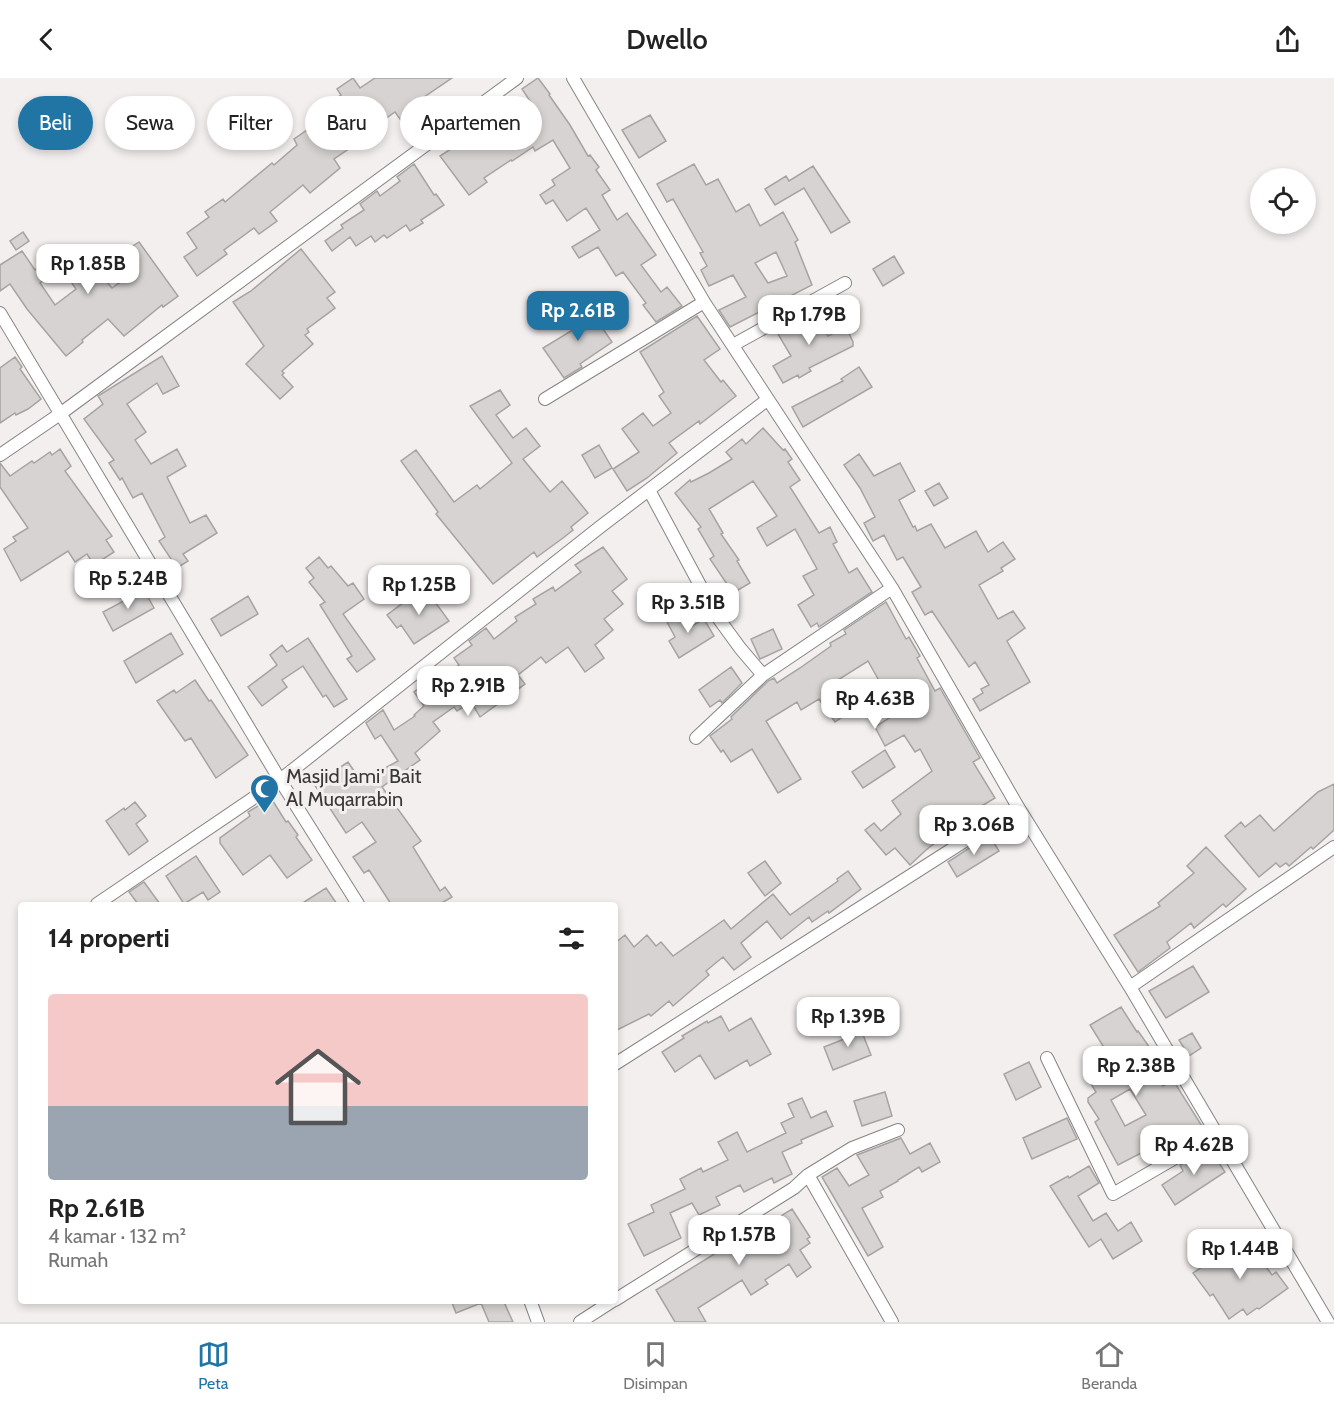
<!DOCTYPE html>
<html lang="id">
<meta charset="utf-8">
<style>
body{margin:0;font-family:Cabin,sans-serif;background:#f6f6f6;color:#222;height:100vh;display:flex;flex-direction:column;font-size:22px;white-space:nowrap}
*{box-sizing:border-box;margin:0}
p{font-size:20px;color:#767676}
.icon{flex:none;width:33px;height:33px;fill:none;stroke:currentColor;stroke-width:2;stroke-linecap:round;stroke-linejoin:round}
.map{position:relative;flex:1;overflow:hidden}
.side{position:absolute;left:18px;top:824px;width:600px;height:402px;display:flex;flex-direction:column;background:#fff;border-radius:6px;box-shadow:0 3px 9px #0003}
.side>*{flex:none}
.banner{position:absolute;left:18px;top:18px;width:600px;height:54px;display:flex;gap:12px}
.tools{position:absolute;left:1250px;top:90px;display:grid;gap:12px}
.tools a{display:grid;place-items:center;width:66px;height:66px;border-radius:50%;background:#fff;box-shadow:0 3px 9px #0003;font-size:30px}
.price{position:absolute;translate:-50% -51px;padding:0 14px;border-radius:12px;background:#fff;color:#222;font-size:20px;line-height:39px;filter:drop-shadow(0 2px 3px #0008)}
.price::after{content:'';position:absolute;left:50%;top:36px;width:18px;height:14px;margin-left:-9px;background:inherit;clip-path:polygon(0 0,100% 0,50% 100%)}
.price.current{background:#2075a5;color:#fff}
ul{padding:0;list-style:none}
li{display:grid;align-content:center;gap:12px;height:318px;padding:0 30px}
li+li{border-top:2px solid #e0e0e0}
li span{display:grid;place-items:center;height:186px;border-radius:6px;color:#555}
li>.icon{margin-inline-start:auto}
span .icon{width:108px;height:108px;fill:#fffc;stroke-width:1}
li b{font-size:26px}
h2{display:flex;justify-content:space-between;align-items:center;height:72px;padding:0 30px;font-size:26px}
.pill{padding:0 21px;border-radius:27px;background:#fff;box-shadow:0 3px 9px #0003;font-size:21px;line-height:54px}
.pill.current{background:#2075a5;color:#fff}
header{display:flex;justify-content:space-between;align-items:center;height:78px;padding:0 30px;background:#fff;font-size:27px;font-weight:600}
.tab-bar{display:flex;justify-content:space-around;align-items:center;height:84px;border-top:2px solid #e0e0e0;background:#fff;font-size:16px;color:#767676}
.tab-bar a{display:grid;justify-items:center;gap:3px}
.tab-bar .current{color:#2075a5}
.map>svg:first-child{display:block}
</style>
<header><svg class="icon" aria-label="back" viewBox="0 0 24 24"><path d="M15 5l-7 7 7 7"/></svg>Dwello<svg class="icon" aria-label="share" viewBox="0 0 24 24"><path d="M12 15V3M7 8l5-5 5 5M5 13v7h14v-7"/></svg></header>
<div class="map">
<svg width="1334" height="1244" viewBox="0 0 1334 1244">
<rect width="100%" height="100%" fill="#f3efee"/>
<path fill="#d7d3d3" stroke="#a6a3a3" stroke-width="1.5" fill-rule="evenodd" d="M353 0 360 10 375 0H452L411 28 416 36 403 45 395 34 360 59 362 62 334 81 340 90 310 115 303 107 270 134 277 143 259 156 254 150 224 172 227 176 197 198 184 179 197 170 187 155 209 139 205 134 223 121 225 124 272 85 274 87 297 67 294 61 320 43 315 35 341 17 337 11Z
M538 0 550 16 549 17 570 47 588 78 590 77 599 89 596 92 610 112 602 117 617 142 627 135 656 177 641 187 661 214 667 209 682 228 656 244 643 227 646 225 623 194 616 198 598 169 579 180 572 169 600 152 586 130 567 143 553 122 546 126 540 117 555 107 552 102 570 90 553 62 535 73 533 69 512 83 511 82 484 100 487 104 469 117 440 78 508 34 513 41 534 29 522 11Z
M650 37 666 63 639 80 622 52Z
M414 86 434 117 436 116 444 127 421 142 423 145 410 153 406 147 387 160 384 157 375 164 371 158 356 168 350 159 332 173 325 163 343 150 341 147 364 132 360 126 377 113 380 118 400 103 397 99Z
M694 86 706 107 718 101 736 134 749 126 760 148 783 134 798 162 795 164 812 207 730 249 719 232 746 219 733 197 709 208 701 192 707 188 700 175 703 174 673 121 667 124 657 106ZM776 174 787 198 768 205 755 185Z
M813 88 850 144 831 155 804 110 775 127 765 111 786 98 789 103Z
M23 154 29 163 16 172 10 163Z
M139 164 178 218 163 229 162 227 124 258 108 241 82 262 83 264 66 278 27 231 10 206 0 213V187L22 173 35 192 51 182 58 193 40 205 55 227 76 211 56 182 74 169 89 190 93 187 112 210 134 194 121 176Z
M301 171 335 214 327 220 335 230 307 251 309 254 305 257 313 266 282 293 284 295 282 297 293 309 280 321 246 286 264 268 233 224 251 213Z
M894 178 904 195 883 208 873 191Z
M584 223 612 264 580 286 582 289 564 300 543 270 576 250 567 235Z
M813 232 828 258 846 249 853 264V268L809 290 811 293 799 300 798 297 783 305 773 288 791 278 778 256 798 245 796 241Z
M697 238 720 271 704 282 721 304 723 302 736 318 700 346 699 343 669 365 677 375 647 400 627 413 613 391 639 374 622 351 643 335 653 348 671 335 659 318 664 314 640 274Z
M162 278 179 308 163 316 157 305 127 326 146 354 135 362 151 386 177 371 186 388 167 399 190 445 206 437 217 455 183 476 188 483 177 490 159 463 165 459 142 415 133 420 122 400 120 402 109 385 114 382 84 341 103 326 98 318Z
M15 279 22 289 20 291 41 321 28 331 16 337 15 335 0 345V290Z
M859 289 872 309 803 349 792 329 843 303 841 301Z
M500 312 510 327 496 337 513 360 526 350 540 368 523 381 550 414 562 403 588 435 571 449 573 452 563 460 537 479 534 474 493 506 436 436 438 434 401 383 416 372 454 424 477 407 480 411 512 385 470 328Z
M763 350 783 372 785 371 792 381 788 384 800 402 790 409 819 455 830 449 837 464 833 466 849 495 857 490 872 514 819 549 817 545 811 549 798 527 814 517 803 498 817 491 795 451 767 468 757 450 777 438 753 403 709 431 723 455 721 456 739 482 737 483 750 505 733 515 710 481 714 478 698 451 701 449 675 415 690 402 691 404 709 395 732 381 726 374 742 361 746 366Z
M599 367 612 390 595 400 582 377Z
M60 371 71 388 65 393 112 458 106 462 114 474 94 487 87 476 75 484 68 473 21 503 4 471 16 463 13 459 28 450 0 409V385L10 398 32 383 34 385 50 374 52 377Z
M859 376 874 398 900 385 915 413 899 422 913 449 915 448 917 453 931 446 945 470 976 453 988 474 1003 464 1015 481 1001 490 1003 493 979 507 998 541 1013 533 1025 550 1007 563 1030 604 980 633 973 621 983 615 981 611 989 607 975 584 969 589 932 533 925 537 912 514 921 509 903 479 897 482 884 457 873 463 864 445 875 439 860 410 844 387Z
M939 405 948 420 934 428 925 413Z
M603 469 627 501 612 513 623 526 604 541 613 552 595 567 604 580 585 594 568 569 546 585 541 579 518 597 525 606 480 639 471 624 457 633 454 629 433 644 440 653 415 675 420 682 382 709 421 763 413 769 440 813 445 809 452 819 440 826H391L369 792 364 795 353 779 376 764 362 744 346 755 314 706 348 684 361 703 398 683 381 657 375 661 366 645 383 632 394 652 415 638 414 637 424 628 414 614 431 601 434 604 459 587 454 580 472 567 469 563 486 550 494 561 517 543 515 539 536 526 533 521 553 509 555 513 581 494 575 487Z
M319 479 328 490 331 488 348 508 353 505 364 521 343 536 375 581 357 594 347 581 352 578 320 527 325 524 309 504 314 500 306 490Z
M424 509 449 543 414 566 401 547 397 550 387 537Z
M144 512 154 530 113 553 103 534Z
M248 518 258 536 221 558 211 541Z
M886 524 906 561 909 559 920 578 917 580 935 613 940 610 980 680 973 684 995 720 962 740 964 742 943 757 944 758 926 772 910 787 895 770 886 777 865 752 874 745 881 753 901 736 892 723 932 693 920 671 915 674 904 657 885 668 875 649 897 635 868 583 833 605 851 633 835 644 819 621 801 632 797 624 766 643 801 701 778 715 752 671 731 684 723 672 721 674 710 658 732 641 731 639 768 603 774 600 777 605 800 590 831 568 830 565 846 556 844 552Z
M685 533 692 548 704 541 714 558 679 580 669 563 675 559 666 542Z
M773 551 782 571 760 581 751 561Z
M171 555 183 576 136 605 124 583Z
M308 560 347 621 334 629 326 617 323 619 303 588 282 602 287 609 262 628 248 609 277 587 270 577 282 567 287 574Z
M731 589 742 605 722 625 720 622 710 629 699 612Z
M195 602 209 623 211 622 248 677 216 700 191 660 185 663 157 623 174 612 176 615Z
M885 672 895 689 863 710 852 694Z
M1334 706V752L1313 771 1311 769 1289 788 1286 785 1280 789 1276 785 1259 799 1225 758 1241 744 1245 749 1260 737 1274 753 1318 714Z
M271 720 286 744 288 743 298 757 296 759 312 782 287 800 270 777 243 797 220 765V760L250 738 248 734Z
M135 724 146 738 136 746 148 763 129 777 106 743 124 730 125 732Z
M989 757 999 773 957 799 948 784Z
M1206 769 1246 811 1226 829 1223 826 1194 850 1191 845 1167 864 1170 870 1138 894 1114 857 1160 828 1158 825 1194 795 1187 788Z
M196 778 220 814 208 822 203 814 184 826 166 798Z
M765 783 781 805 765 818 748 795Z
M848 793 861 811 829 835 828 833 812 844 809 839 781 861 767 843 741 865 751 879 734 892 723 879 706 893 709 897 673 928 669 923 651 938 649 936 615 953V865L625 857 634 869 647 857 656 868 661 864 673 878 724 842 731 851 773 816 790 837 838 803 837 801Z
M144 804 160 826H138L129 814Z
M326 810 337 826H301Z
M1193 888 1209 914 1166 940 1149 913Z
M1121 929 1137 954 1138 953 1150 970 1142 975 1163 1008 1173 1002 1205 1053 1172 1072 1170 1069 1147 1082 1143 1074 1118 1087 1095 1044 1099 1041 1088 1024V1020L1096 1014 1091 1006 1102 999 1093 986 1108 976 1090 947ZM1130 1011 1146 1037 1125 1048 1111 1022Z
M721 938 729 953 751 940 771 976 750 988 747 982 715 1001 700 977 675 994 662 974 684 960 682 958 707 943 708 945Z
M858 944 871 977 833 992 824 969 847 960 843 950Z
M1192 955 1201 970 1189 978 1179 962Z
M1029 984 1041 1009 1016 1022 1004 996Z
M885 1014 892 1038 862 1048 854 1023Z
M802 1020 811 1040 826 1033 833 1048 801 1062 802 1065 782 1074 792 1096 774 1105 772 1100 744 1114 740 1107 716 1119 720 1127 699 1137 692 1125 670 1135 681 1160 644 1178 628 1146 654 1134 651 1127 685 1111 680 1101 701 1090 703 1094 728 1082 718 1064 737 1054 747 1074 786 1055 781 1045 794 1039 788 1026Z
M1067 1040 1077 1061 1032 1081 1023 1060Z
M901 1060 910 1076 930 1065 940 1084 922 1094 919 1089 898 1102V1103L880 1113 883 1119 862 1130 883 1169 868 1178 822 1099 837 1090 849 1108 869 1097 857 1077Z
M1209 1070 1225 1094 1175 1127 1162 1107 1183 1093 1180 1087Z
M1089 1088 1099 1105 1078 1118 1093 1143 1106 1135 1118 1153 1131 1144 1142 1163 1113 1181 1101 1161 1089 1169 1050 1108 1068 1098 1069 1100Z
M792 1131 810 1159 807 1161 810 1165 800 1172 811 1189 797 1199 789 1186 765 1202 768 1206 751 1217 742 1202 698 1230 706 1244H675L656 1212 721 1172 720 1170 737 1158 771 1139 773 1143Z
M1245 1160 1272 1197 1276 1194 1288 1210 1259 1231 1257 1230 1247 1237 1243 1231 1229 1241 1213 1216 1210 1218 1193 1195Z
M451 1222H503L513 1244H489L481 1225 456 1235Z"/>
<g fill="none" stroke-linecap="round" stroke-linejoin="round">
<defs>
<path id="street" d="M573 0 704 224 892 510 1018 729 1130 909 1328 1244
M0 235 280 702 358 826
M733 267 845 205
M545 321 704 224
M0 377 60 336 517 0
M649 412 716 537 740 570 763 597 892 510
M696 660 763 597
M97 826 280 702 600 449 767 322
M1130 909 1334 769
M1047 980 1113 1116 1218 1055
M615 986 1018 729
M808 1097 852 1070 898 1052
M530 1222 538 1244
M615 1222 794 1110 808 1097 892 1244
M580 1244 614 1222"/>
</defs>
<use href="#street" stroke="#878483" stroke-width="14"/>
<use href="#street" stroke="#fff" stroke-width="12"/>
</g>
<defs>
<symbol id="mosque-pin" viewBox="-11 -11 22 30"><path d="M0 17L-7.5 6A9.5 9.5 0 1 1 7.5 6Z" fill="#2075a5" stroke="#f3efee"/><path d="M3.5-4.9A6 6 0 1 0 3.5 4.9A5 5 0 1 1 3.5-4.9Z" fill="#fff"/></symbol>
</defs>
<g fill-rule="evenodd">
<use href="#mosque-pin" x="248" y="694" width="33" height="45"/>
</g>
<g text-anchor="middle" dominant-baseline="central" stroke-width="6" stroke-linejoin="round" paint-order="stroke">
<g font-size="20" fill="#3a3838" stroke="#f3efee" text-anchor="start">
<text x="286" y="698">Masjid Jami' Bait<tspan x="286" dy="23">Al Muqarrabin</tspan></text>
</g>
</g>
</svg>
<div class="tools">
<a><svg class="icon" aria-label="locate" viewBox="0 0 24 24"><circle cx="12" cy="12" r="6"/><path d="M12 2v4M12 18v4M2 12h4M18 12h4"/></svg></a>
</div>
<b class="price" style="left:88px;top:217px">Rp 1.85B</b>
<b class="price current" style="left:578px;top:264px">Rp 2.61B</b>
<b class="price" style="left:809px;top:268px">Rp 1.79B</b>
<b class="price" style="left:128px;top:532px">Rp 5.24B</b>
<b class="price" style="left:419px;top:538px">Rp 1.25B</b>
<b class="price" style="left:688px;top:556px">Rp 3.51B</b>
<b class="price" style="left:468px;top:639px">Rp 2.91B</b>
<b class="price" style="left:875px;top:652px">Rp 4.63B</b>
<b class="price" style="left:974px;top:778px">Rp 3.06B</b>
<b class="price" style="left:848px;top:970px">Rp 1.39B</b>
<b class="price" style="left:1136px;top:1019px">Rp 2.38B</b>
<b class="price" style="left:1194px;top:1098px">Rp 4.62B</b>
<b class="price" style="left:739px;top:1188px">Rp 1.57B</b>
<b class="price" style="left:1240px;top:1202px">Rp 1.44B</b>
<div class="banner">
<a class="pill current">Beli</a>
<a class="pill">Sewa</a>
<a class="pill">Filter</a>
<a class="pill">Baru</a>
<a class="pill">Apartemen</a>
</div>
<section class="side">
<h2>14 properti<svg class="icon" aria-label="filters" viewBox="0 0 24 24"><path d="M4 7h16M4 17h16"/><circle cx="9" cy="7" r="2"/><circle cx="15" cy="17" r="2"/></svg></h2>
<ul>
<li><span style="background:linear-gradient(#f6c9c9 60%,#9aa5b1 0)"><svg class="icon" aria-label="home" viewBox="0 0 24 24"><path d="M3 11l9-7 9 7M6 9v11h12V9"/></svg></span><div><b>Rp 2.61B</b><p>4 kamar · 132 m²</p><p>Rumah</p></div></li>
</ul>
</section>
</div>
<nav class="tab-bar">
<a class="current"><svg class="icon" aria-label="map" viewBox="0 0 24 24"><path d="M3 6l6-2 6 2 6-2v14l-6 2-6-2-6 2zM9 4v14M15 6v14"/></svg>Peta</a>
<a><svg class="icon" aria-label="saved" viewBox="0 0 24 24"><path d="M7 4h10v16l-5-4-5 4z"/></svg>Disimpan</a>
<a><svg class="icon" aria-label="home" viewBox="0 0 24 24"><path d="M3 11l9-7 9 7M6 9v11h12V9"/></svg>Beranda</a>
</nav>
